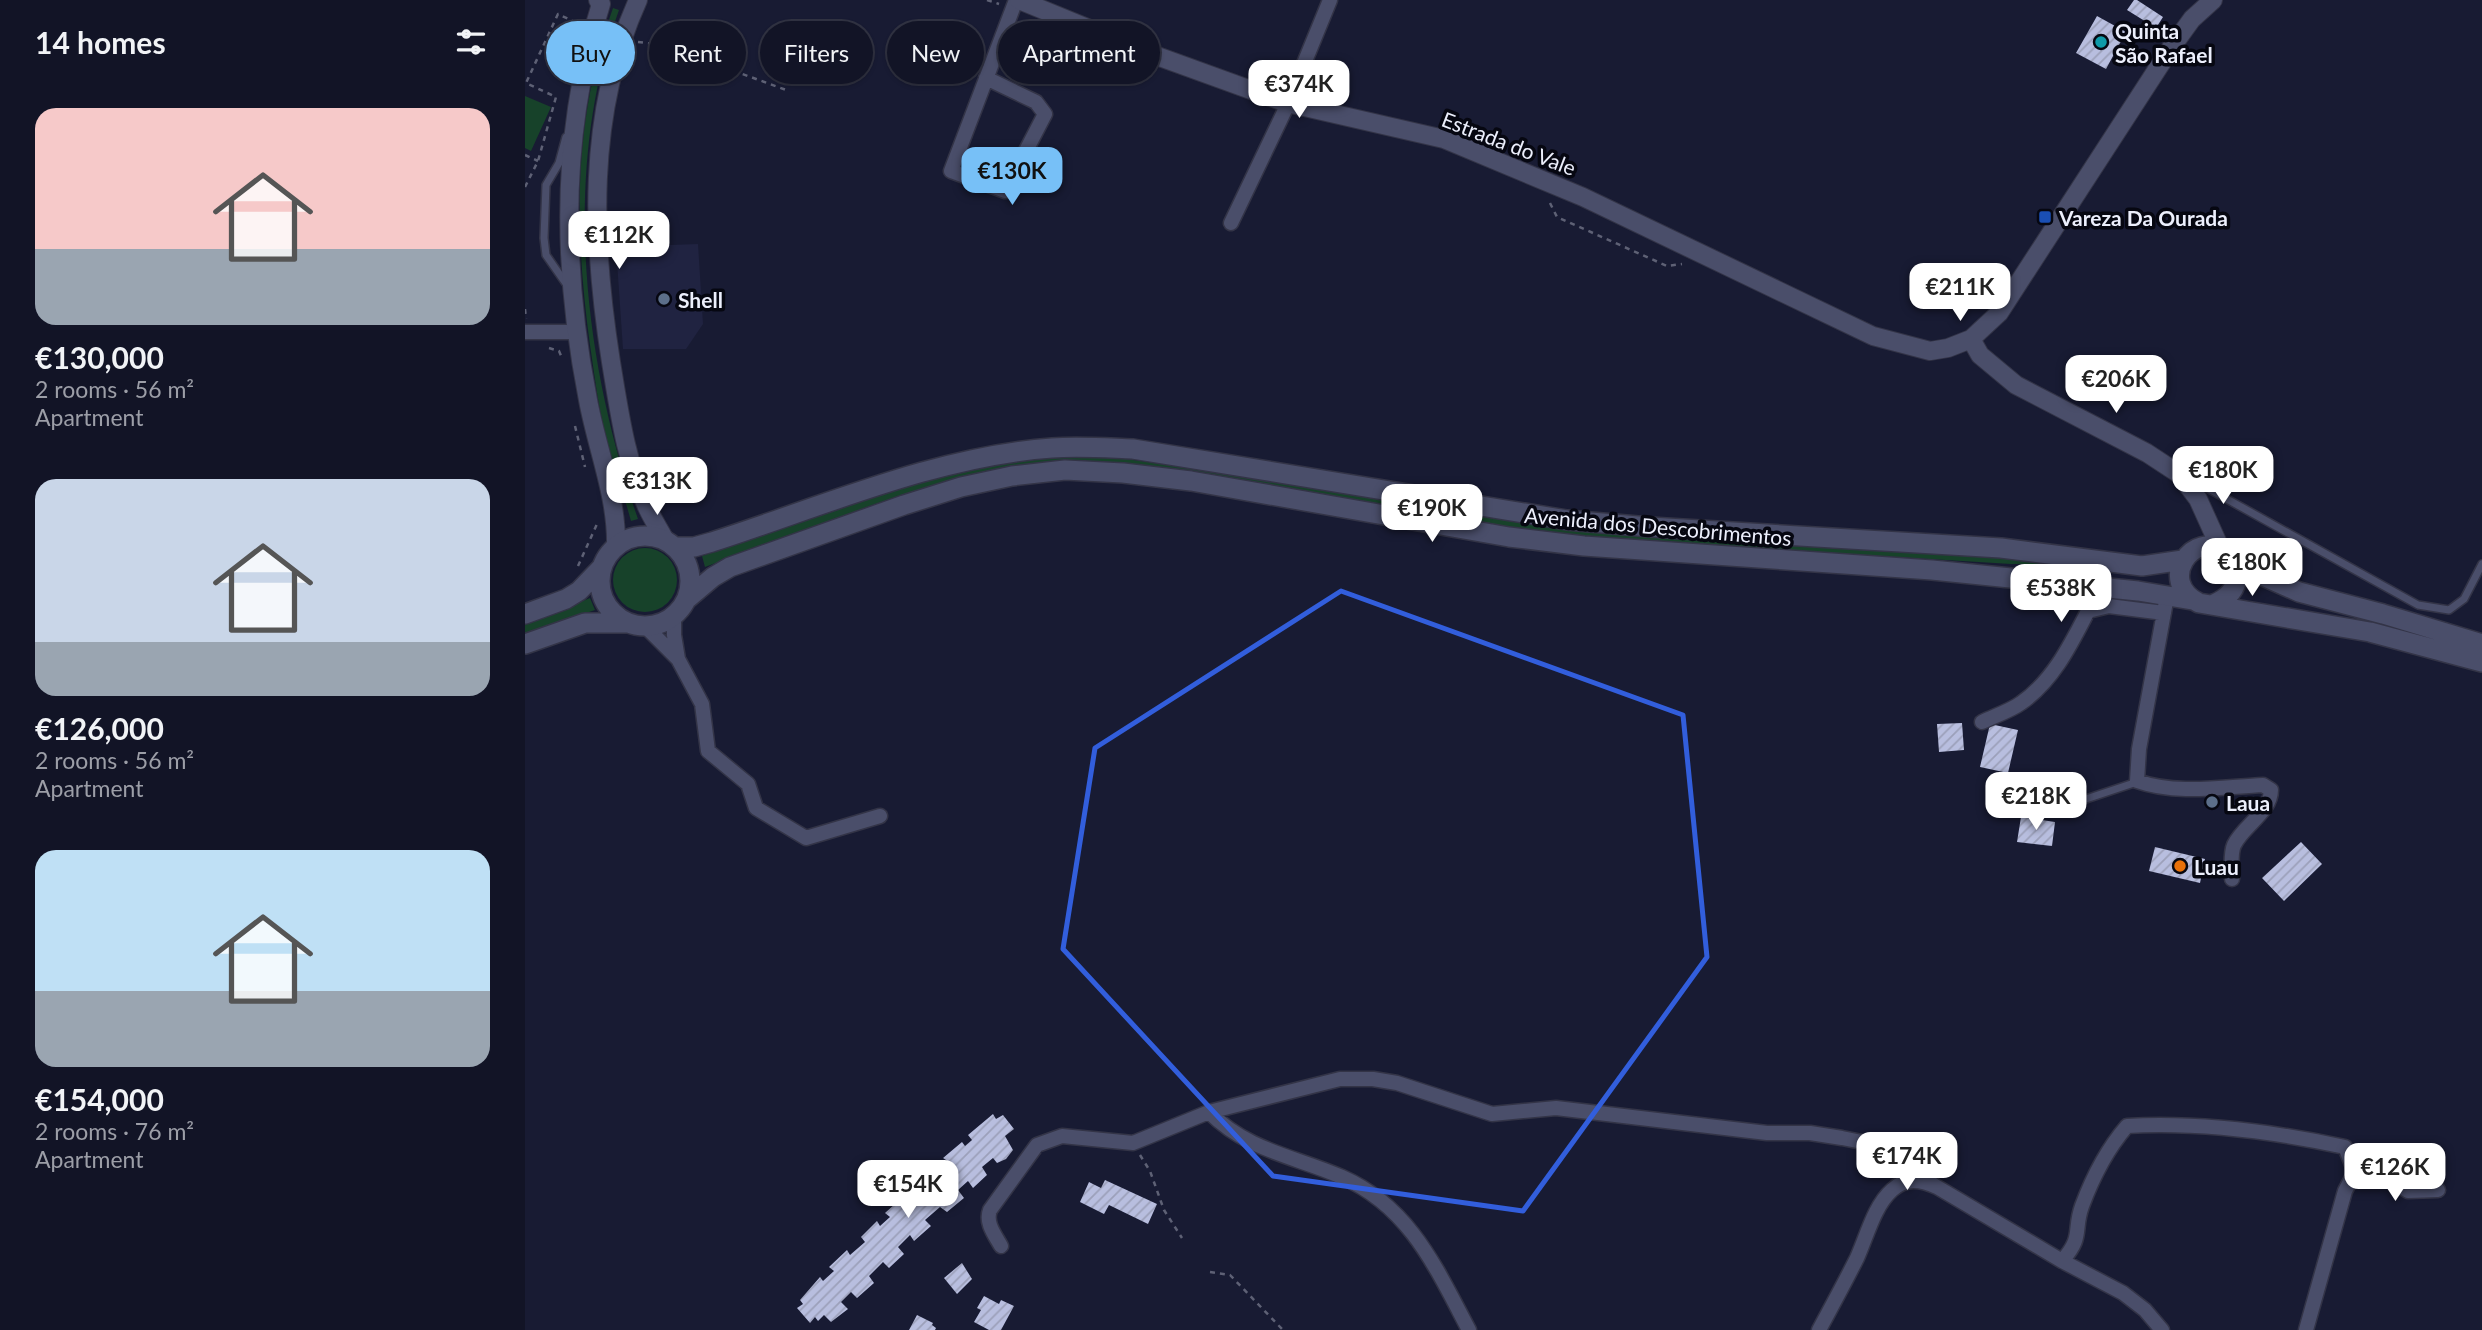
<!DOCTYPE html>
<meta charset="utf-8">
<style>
body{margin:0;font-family:Lato,sans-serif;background:#1b1d2e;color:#f1f3f6;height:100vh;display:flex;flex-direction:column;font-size:26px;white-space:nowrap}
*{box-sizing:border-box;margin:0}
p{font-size:23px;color:#9c9ea7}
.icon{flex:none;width:38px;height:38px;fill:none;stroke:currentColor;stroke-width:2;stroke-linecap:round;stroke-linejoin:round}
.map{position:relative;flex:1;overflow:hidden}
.drawer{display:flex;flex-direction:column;background:#121426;width:525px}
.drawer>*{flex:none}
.top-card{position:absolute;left:21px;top:21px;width:665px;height:63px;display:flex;gap:14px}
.price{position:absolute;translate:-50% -60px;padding:0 16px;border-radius:14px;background:#fff;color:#222;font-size:23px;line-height:46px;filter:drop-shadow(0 2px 4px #0008)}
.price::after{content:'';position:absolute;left:50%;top:42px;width:21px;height:16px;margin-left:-10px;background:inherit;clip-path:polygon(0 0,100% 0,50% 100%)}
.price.selected{background:#77c0f7;color:#111}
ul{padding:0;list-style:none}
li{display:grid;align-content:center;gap:14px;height:371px;padding:0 35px}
li span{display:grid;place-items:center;height:217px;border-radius:21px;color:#555}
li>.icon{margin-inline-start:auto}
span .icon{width:126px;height:126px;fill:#fffc;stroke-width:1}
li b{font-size:30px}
h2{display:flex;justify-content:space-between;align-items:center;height:84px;padding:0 35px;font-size:30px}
.chip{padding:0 24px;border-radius:32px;background:#121426;box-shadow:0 2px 5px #0004,0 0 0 2px #313343;font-size:24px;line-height:63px}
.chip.selected{background:#77c0f7;color:#111}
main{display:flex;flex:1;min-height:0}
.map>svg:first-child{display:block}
</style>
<main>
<section class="drawer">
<h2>14 homes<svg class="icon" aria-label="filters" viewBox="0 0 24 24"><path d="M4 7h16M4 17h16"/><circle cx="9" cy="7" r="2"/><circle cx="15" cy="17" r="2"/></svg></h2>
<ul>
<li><span style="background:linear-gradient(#f6c9c9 65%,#9aa5b1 0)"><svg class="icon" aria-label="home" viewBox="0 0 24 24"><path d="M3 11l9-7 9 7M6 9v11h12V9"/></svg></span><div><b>€130,000</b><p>2 rooms · 56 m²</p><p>Apartment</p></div></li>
<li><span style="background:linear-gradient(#c9d6e8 75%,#9aa5b1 0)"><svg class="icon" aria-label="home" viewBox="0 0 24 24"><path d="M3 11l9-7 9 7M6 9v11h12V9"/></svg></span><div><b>€126,000</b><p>2 rooms · 56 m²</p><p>Apartment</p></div></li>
<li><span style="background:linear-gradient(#bfe0f5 65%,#9aa5b1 0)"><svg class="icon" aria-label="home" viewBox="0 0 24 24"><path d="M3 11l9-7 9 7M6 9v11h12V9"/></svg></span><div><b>€154,000</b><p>2 rooms · 76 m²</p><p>Apartment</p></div></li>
</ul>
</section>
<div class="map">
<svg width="1957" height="1330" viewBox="0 0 1957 1330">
<defs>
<pattern id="building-hatch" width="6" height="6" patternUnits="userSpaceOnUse" patternTransform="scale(1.75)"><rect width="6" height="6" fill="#b8bedf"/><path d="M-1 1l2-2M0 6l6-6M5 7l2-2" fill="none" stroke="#9ca0ba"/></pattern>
</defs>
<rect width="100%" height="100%" fill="#181b33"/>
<path fill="#202341" d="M173 244 178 324 161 349H98L91 247Z"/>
<path fill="#17422a" d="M88 8 94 10C36 170 58 361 113 519L106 521C97 488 85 457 78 424 72 398 69 371 65 345 49 228 48 120 88 8Z
M0 96 26 107 6 151 0 148Z
M527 456 594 458 665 468 1032 528 1145 539 1471 556 1555 564H1486L1059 538 962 525 772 491 474 470 418 482 350 504 180 567 177 556 383 486 443 469Z
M88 580a32 32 0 1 1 64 0a32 32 0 1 1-64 0Z
M65 598 70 610 0 634V625Z"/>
<path fill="url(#building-hatch)" d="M1609 0H1612L1638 17 1631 28 1602 10Z
M1572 16 1601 32 1581 69 1551 53Z
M1437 723 1439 750 1414 752 1412 724Z
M1465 724 1493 730 1483 773 1455 767Z
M1496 817 1530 822 1527 846 1492 842Z
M1776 842 1797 864 1759 901 1737 878Z
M1630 847 1680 859 1675 883 1624 871Z
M468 1114 471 1119 478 1115 489 1129 480 1136 488 1150 481 1159 472 1163 468 1158 457 1167 462 1175 448 1188 443 1181 433 1190 439 1198 422 1212 415 1207 400 1220 406 1226 389 1241 385 1235 373 1247 379 1254 364 1268 358 1262 344 1276 349 1283 332 1298 326 1292 316 1302 323 1309 306 1322 299 1315 293 1321 290 1317 285 1323 272 1308 278 1304 275 1300 295 1277 298 1281 309 1271 304 1267 322 1250 325 1255 340 1242 336 1237 352 1221 355 1226 365 1217 360 1213 379 1196 382 1199 395 1189 390 1183 410 1167 414 1172 424 1162 418 1158 437 1142 440 1146 447 1140 443 1135Z
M580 1180 632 1204 623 1224 584 1205 579 1214 555 1202 564 1182 576 1188Z
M437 1263 447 1279 432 1294 419 1278Z
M459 1296 474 1304 476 1300 489 1306 476 1330H464L449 1322 456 1310 452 1308Z
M392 1315 408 1323 407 1325 411 1328 410 1330H384Z"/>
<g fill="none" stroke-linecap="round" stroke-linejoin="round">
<defs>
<path id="service" d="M41 137 34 163 21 185 19 238 21 255 42 285
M1664 478 1893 605 1924 610 1939 599 1957 564
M1546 804 1612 782"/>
<path id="minor" d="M461 78 511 102 520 114 480 191 426 171 491 0
M706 223 760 110 805 0
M0 332H52
M1642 596 1614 749 1612 781C1651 795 1697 787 1738 785L1746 790C1746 812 1718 826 1709 845 1705 854 1707 869 1707 879
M149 616V635L153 659 177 704 183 751 223 784 231 808 281 838 355 816
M120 626 152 658
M1457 722C1469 716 1485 711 1496 703 1528 681 1546 644 1563 611L1584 606 1639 613
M684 1112C723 1151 769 1156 817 1177 885 1207 911 1268 944 1330
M1830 1172 1842 1171 1865 1180 1883 1191 1913 1190
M476 1246C470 1235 460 1223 465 1210L512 1145 537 1136 608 1143 684 1112 815 1079H848L872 1083 967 1114 1031 1108 1242 1133H1285L1317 1138 1337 1142 1378 1163 1410 1186
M1537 1261C1559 1236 1548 1231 1557 1206 1567 1179 1583 1148 1602 1126 1674 1122 1750 1132 1820 1147L1830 1172 1820 1191 1781 1330
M1294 1330C1307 1306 1320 1282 1332 1258 1342 1236 1349 1206 1367 1190 1381 1177 1396 1180 1412 1187L1537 1261 1598 1293 1620 1310 1637 1330"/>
<path id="tertiary" d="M73 0 76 4C35 133 37 268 63 400 72 449 92 496 91 546
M113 0C61 114 67 242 86 362 94 410 101 463 122 507 127 518 134 529 140 540
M494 0 621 52 762 103 919 139 1058 197 1348 336 1405 351 1423 348 1446 339 1474 313 1646 48 1667 19 1688 0
M1446 339 1455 355 1491 385 1622 453 1654 474 1673 499 1696 550"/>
<path id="secondary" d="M75 581a45 45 0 1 1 90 0a45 45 0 1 1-90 0Z
M150 547H169L187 542C296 507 412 456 527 448 554 446 581 448 608 449L1042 520 1125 527 1476 548 1617 566 1658 560
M1709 563 1774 592 1858 614 1957 644
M162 599 188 577 205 567 379 505 436 487 487 476 540 470 598 473 666 481 984 537 1059 546 1407 570 1613 591 1667 600
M1689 604C1701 599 1711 591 1712 576 1712 567 1708 558 1700 552 1668 528 1631 582 1674 603L1845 632 1957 662
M0 614 41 599 54 591 77 567
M0 644 60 623H103"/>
</defs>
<use href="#service" stroke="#333447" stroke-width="10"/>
<use href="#minor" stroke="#333447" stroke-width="17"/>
<use href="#tertiary" stroke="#333447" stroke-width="20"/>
<use href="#secondary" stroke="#333447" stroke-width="22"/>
<path stroke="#5e6175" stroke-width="2.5" stroke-dasharray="5 5" stroke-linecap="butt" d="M462 0 474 4
M496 26 563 53 570 49
M113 42 138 45 264 91
M0 155 13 161
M0 187 13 161 31 97 1 83 33 14 54 24
M1025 203 1032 217 1142 266 1157 264
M0 309 1 319
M24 348 34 351 37 358
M50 426 60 467
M53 566 72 524
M615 1155 625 1171 639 1210 657 1238
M685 1272 705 1275 758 1330"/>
<use href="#service" stroke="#4a4e6a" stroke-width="7"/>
<use href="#minor" stroke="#4a4e6a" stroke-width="14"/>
<use href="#tertiary" stroke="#4a4e6a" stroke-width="18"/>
<use href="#secondary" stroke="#4a4e6a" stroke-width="19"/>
</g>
<path fill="none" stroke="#325edc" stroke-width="5" stroke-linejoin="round" d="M816 591 1158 715 1182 957 998 1211 748 1176 538 949 570 748Z"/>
<circle fill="#0f9aa8" stroke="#060711" stroke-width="2.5" cx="1576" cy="42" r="7"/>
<rect fill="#1a4fb4" stroke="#060711" stroke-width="2.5" x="1513" y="210" width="14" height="14" rx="3.5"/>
<g fill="#5c6f8a" stroke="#060711" stroke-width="2.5">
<circle cx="139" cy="299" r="7"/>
<circle cx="1687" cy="802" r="7"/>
</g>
<circle fill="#e8710a" stroke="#060711" stroke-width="2.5" cx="1655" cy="866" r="7"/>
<g text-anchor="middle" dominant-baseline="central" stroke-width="7" stroke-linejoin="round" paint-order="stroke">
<g font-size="21" font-weight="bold" fill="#eceffc" stroke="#060711" text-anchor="start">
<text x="1590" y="30">Quinta<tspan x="1590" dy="24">São Rafael</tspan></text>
<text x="1534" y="217">Vareza Da Ourada</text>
<text x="153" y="299">Shell</text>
<text x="1701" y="802">Laua</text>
<text x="1669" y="866">Luau</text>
</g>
<g font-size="21" fill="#eceffc" stroke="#060711">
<text transform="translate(984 143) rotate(21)">Estrada do Vale</text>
<text transform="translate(1133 526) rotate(5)">Avenida dos Descobrimentos</text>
</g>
</g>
</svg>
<b class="price" style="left:774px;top:120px">€374K</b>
<b class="price selected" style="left:487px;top:207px">€130K</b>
<b class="price" style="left:94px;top:271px">€112K</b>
<b class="price" style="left:1435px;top:323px">€211K</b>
<b class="price" style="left:1591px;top:415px">€206K</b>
<b class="price" style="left:1698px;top:506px">€180K</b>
<b class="price" style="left:132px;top:517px">€313K</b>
<b class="price" style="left:907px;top:544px">€190K</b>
<b class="price" style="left:1727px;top:598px">€180K</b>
<b class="price" style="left:1536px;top:624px">€538K</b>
<b class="price" style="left:1511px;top:832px">€218K</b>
<b class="price" style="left:1382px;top:1192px">€174K</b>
<b class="price" style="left:1870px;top:1203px">€126K</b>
<b class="price" style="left:383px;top:1220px">€154K</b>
<div class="top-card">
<a class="chip selected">Buy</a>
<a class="chip">Rent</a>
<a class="chip">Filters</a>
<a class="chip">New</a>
<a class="chip">Apartment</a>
</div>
</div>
</main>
